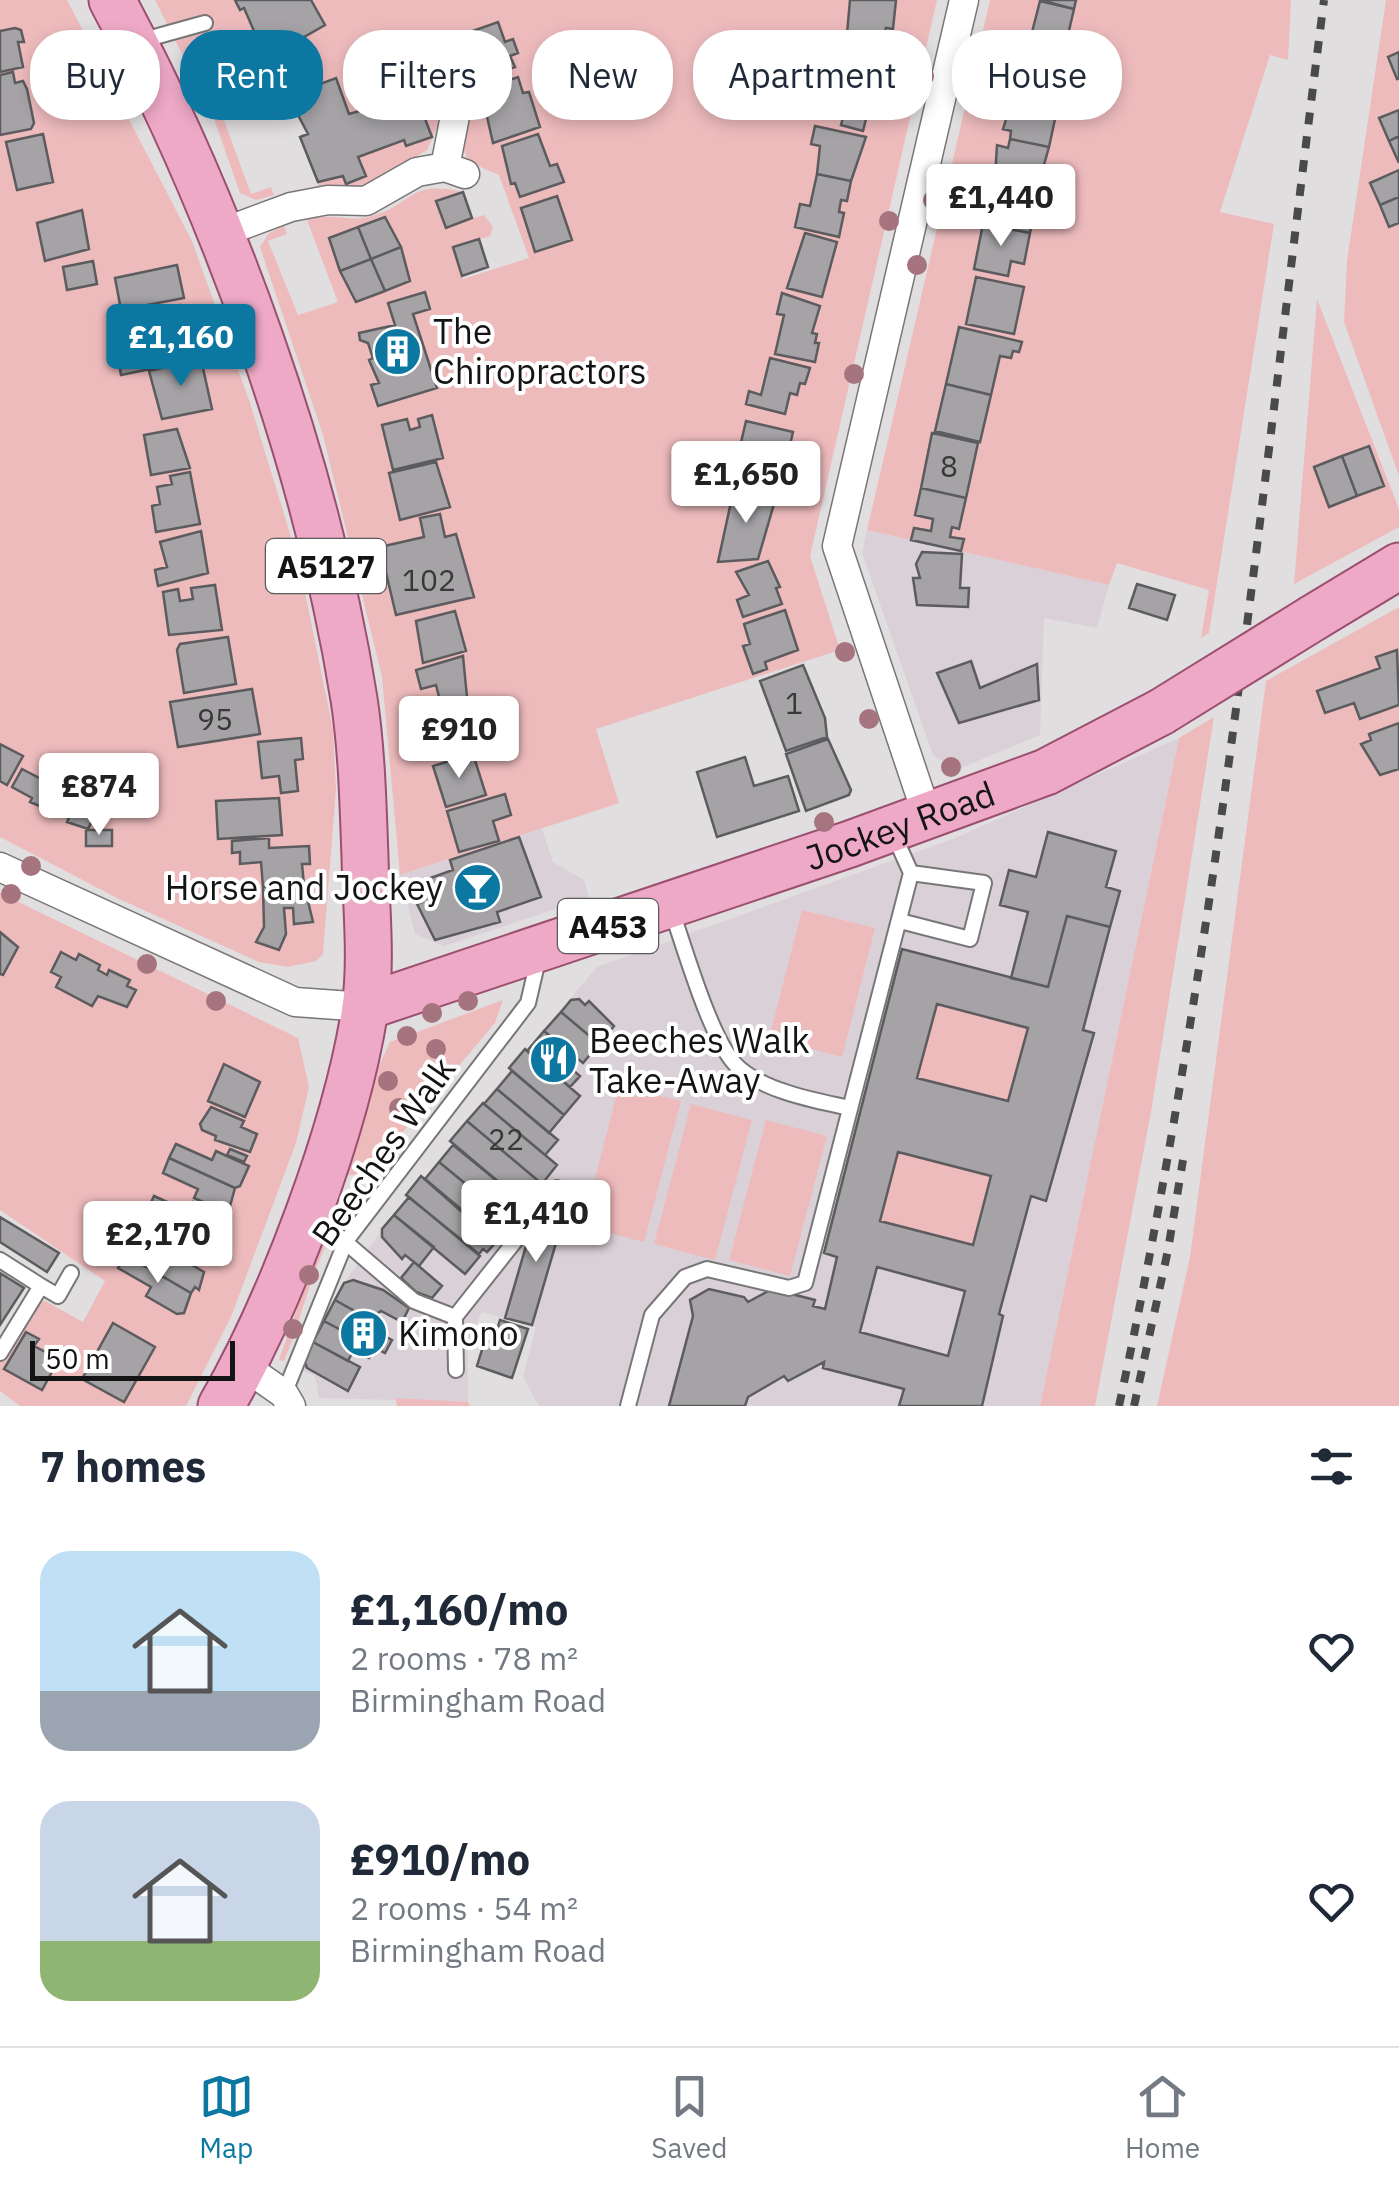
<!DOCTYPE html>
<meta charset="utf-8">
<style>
body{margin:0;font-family:"IBM Plex Sans",sans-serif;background:#f6f6f7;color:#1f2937;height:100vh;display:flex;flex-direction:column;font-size:38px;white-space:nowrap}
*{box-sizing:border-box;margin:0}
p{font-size:32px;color:#747a83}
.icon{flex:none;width:55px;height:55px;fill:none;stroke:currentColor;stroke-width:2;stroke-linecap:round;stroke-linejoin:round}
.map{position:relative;height:1406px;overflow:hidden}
.drawer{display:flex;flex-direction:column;background:#fff;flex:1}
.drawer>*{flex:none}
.hud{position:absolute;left:30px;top:30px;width:1340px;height:90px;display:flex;gap:20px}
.scale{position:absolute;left:30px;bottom:25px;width:205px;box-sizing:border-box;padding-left:10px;border:5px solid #151415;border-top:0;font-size:28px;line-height:35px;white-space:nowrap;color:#151415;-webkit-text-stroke:8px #fff;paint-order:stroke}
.price{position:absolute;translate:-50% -85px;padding:0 22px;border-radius:10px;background:#fff;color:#222;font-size:32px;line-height:65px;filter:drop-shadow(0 2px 5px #0008)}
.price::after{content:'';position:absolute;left:50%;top:60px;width:30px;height:22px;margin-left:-15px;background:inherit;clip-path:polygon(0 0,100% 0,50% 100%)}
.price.selected{background:#0c78a2;color:#fff}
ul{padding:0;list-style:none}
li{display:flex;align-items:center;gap:30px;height:250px;padding:0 40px}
li span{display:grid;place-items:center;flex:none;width:280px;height:200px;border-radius:30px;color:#555}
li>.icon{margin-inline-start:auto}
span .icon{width:120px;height:120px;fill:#fffc;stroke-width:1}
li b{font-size:42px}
h2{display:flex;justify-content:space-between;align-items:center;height:120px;padding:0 40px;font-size:42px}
.pill{padding:0 35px;border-radius:40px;background:#fff;box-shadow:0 5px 15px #0003;font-size:35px;line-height:90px}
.pill.selected{background:#0c78a2;color:#fff}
.dock{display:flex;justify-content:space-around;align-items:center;height:140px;border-top:2px solid #e0e1e3;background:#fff;font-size:28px;color:#747a83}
.dock a{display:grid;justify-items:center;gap:5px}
.dock .selected{color:#0c78a2}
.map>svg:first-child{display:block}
</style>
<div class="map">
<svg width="1399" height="1406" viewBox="0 0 1399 1406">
<rect width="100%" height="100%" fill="#e1dee0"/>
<path fill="#dad1d8" d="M867 530 1109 585 1097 628 1044 618 1040 735 956 770 933 755 862 553Z
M1179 738 1040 1406H539L523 1377 536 1327 482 1312 468 1342V1402L319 1398 315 1376 300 1370 344 1283 382 1229 453 1145 450 1141 597 967 955 838Z
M542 829 553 862 584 880 589 898 444 946 415 934 400 875Z"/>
<path fill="#eebbbd" d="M0 0H67L192 241 250 403 299 563 333 730 336 789 323 954 316 961 288 967 259 962 117 898 0 837Z
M155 0H937L810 556 840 650 596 729 619 803 400 875 382 677 323 435 260 247 269 233 284 226 287 234 268 241 298 315 338 302 307 220C332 212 347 222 368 217 413 207 406 179 463 192L437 201 446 227 484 215 493 227 490 236 453 248 463 279 529 258 499 175 469 162 445 109 427 150 361 189H319L318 182 343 176 346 184 365 175 358 157 404 140 406 146 432 137 386 100 349 114 335 78 224 120 251 194 271 187 274 195 256 200 240 193 213 116Z
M990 0H1291L1288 60 1270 55 1220 212 1274 224 1209 633 1201 638 1209 590 1117 563 1109 585 867 530Z
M1386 0H1399V476L1344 322 1347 261Z
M1317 299 1399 509V527L1294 584Z
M1399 607V1406H1157L1190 1257 1266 681Z
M1214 717 1151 1112 1095 1406H1040L1179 738Z
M0 893 298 1038 309 1087 296 1143 231 1317 186 1406H20L0 1391V1363L35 1304 45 1301 83 1322 105 1281 0 1210Z
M802 910 875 928 842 1057 769 1038Z
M503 1000 495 1023 375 1165 362 1174 340 1176 356 1116 390 1042Z
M937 1004 1028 1028 1008 1101 917 1078Z
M619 1085 681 1101 644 1242 583 1226Z
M691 1104 752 1120 715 1260 654 1244Z
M766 1120 827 1136 790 1276 729 1260Z
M898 1152 991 1176 973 1245 880 1221Z
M320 1239 327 1243C309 1281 300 1322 284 1361L279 1360Z
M395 1398 468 1402 470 1406H397Z"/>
<path fill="#a5a3a6" stroke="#5c5b5d" stroke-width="2.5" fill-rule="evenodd" d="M235 0H311L325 25 299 40 308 57 278 73 266 53 274 48 266 35 261 38 254 31 244 8 240 10Z
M850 0H896L893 29 886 28 880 53 846 45Z
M1040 0H1076L1074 9Z
M1040 1 1074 9 1065 48 1030 40Z
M498 22 505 42 513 39 518 53 510 56 515 67 478 80 473 55 435 71 427 47Z
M15 28 21 30 24 42H18L23 67 0 72V31Z
M403 37 412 60 399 65 394 51 374 58 371 49Z
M1026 44 1070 53 1056 98 1012 89Z
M837 52 884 63 873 111 826 101Z
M1399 52V78L1397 79 1388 57Z
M13 72 15 83 23 81 27 89 34 123 31 129 0 135V75Z
M518 77 523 93 529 92 540 127 493 143 481 90Z
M336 78 349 114 416 95 432 137 406 146 404 140 358 157 366 176 346 184 343 176 318 182 300 137 308 134 288 96Z
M1013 97 1033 101 1031 114 1055 119 1049 147 1010 139 1011 131 1003 129Z
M845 110 867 115 863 131 841 125Z
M1399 110V136L1389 141 1379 118Z
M815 126 866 137 851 181 817 174 820 146 811 144Z
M43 134 53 182 17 190 6 142Z
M538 134 550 166 557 164 564 182 520 197 515 183 511 184 502 146Z
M1399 136V163L1389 141Z
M1010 139 1049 147 1038 186 995 177 997 145 1008 148Z
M1399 170V197L1380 205 1370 183Z
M817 174 851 181 847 201 841 200 839 212 844 213 839 237 795 227 800 204 810 206Z
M991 189 1037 198 1030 233 989 225 991 219 985 218Z
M463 192 472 218 446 228 436 201Z
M557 196 572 240 535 252 521 208Z
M1399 197V223L1389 227 1380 205Z
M82 210 89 249 45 261 37 223Z
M385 217 401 247 371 259 358 227Z
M983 224 1030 233 1024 264 1011 261 1008 276 974 269Z
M358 227 371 259 340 271 329 238Z
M805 233 837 242 822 297 787 288Z
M479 239 488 267 462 276 453 247Z
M401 247 410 281 385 291 371 259Z
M371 259 385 291 356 302 340 271Z
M93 261 97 284 67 290 63 267Z
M177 265 184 298 121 310 115 278Z
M976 277 1024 287 1014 334 966 324Z
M425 292 430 309 413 314 437 388 378 406 371 385 379 383 369 360 373 358 368 343 360 340 359 333 395 325 388 303Z
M782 293 820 306 812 333 817 334 815 343H819L815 362 775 354 784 315 777 314Z
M180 305 193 349 158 357 160 367 121 375 118 357 137 353 128 319Z
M959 327 1022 342 1019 352 1013 351 1011 358 1000 356 991 395 946 384Z
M770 358 810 368 805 384 800 383 797 395 790 393 785 414 746 404 749 391 761 395Z
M201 359 212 409 162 419 149 371Z
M946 384 991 395 980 442 935 431Z
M432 415 443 458 393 470 382 425 407 419 410 430 420 427 418 419Z
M746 421 793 432 779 492 737 483 740 469 735 468Z
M177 429 190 468 151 475 144 435Z
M932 433 978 443 966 498 921 488Z
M1369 446 1384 486 1357 496 1342 456Z
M1342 456 1357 496 1329 507 1314 467Z
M436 462 450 507 400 520 389 473Z
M190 472 200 524 156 532 152 506 160 504 157 487 172 484 170 476Z
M734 488 776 497 758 559 718 562Z
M921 488 966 498 959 529 952 527 950 537 964 539 961 551 911 540 914 528 931 531 933 519 915 515Z
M440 514 445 537 456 534 474 597 396 615 380 547 424 537 420 518Z
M201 531 208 573 158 586 155 570 167 567 160 542Z
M922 552 962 554 960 588H969L968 607 917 605 913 578H920L916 564Z
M768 561 780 587 776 588 782 604 743 617 737 600 749 595 736 572Z
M1137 584 1175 595 1167 620 1129 608Z
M215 585 222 630 169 635 163 592 178 589 180 601 193 599 191 588Z
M785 610 798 650 765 662 767 669 753 674 743 646 750 644 744 624Z
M455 611 466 651 423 663 416 621Z
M228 637 236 684 184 693 177 650 180 644Z
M1397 650 1399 705 1360 719 1354 703 1325 713 1317 691 1380 668 1376 657Z
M463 656 467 697 441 705 436 685 421 689 416 670Z
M971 661 980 688 1037 664 1039 700 959 723 937 673Z
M803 665 825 718 827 737 786 751 760 681Z
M252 689 260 734 178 747 170 702Z
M452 706 459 738 469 735 472 751 433 759 423 712Z
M1399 723V769L1380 775 1361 744 1371 740 1369 734Z
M301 738 303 759 295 760 298 791 281 793 279 776 262 778 258 742Z
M828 739 851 790 849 795 806 811 786 754Z
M0 744 23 756 7 785 0 781Z
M473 754 486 795 446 807 433 766Z
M745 757 754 786 788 776 799 811 717 837 697 772Z
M22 769 51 784 55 777 87 793 81 804 97 811 88 829 67 822 69 818 30 802 32 798 12 787Z
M505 794 511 815 493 821 499 841 459 852 447 811Z
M279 798 282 835 218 839 216 801Z
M86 830H112V846H86Z
M1048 832 1116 851 1106 887 1120 891 1110 927 1067 916 1048 987 1011 978 1028 912 1000 905 1009 870 1036 877Z
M519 837 541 897 497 912 500 922 435 940 417 904 422 902 416 883 453 870 450 860Z
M269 838V848L309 846 310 864H302L304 885 263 887 261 862 240 864V852L232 853V841Z
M304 885 313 922 294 924 293 908H284L286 934 279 950 256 942 264 927 263 887Z
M1067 916 1110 927 1083 1030 1094 1033 1046 1201 1031 1196 999 1314 1003 1316 982 1406H899L904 1389 823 1368 824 1362 788 1381 784 1376 748 1397 745 1406H669L693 1316 690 1300 709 1289 744 1297 748 1302 772 1289 815 1300 813 1306 825 1309 837 1257 824 1253 902 949 1048 987ZM937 1004 1028 1028 1008 1101 917 1078ZM898 1152 991 1176 973 1245 880 1221ZM877 1267 965 1291 948 1356 860 1332Z
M0 932 18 947 3 975 0 974Z
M61 952 76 960 79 954 100 965 98 970 107 975 109 970 130 980 127 986 136 990 127 1007 98 996 92 1006 56 987 61 977 51 972Z
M579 999 585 1005 589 1001 614 1026 599 1044 561 1012 571 1000Z
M561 1012 599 1044 583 1063 544 1031Z
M544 1031 575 1056 567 1065 580 1076 570 1087 527 1051Z
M525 1049 580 1096 564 1115 509 1068Z
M224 1064 260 1082 245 1117 208 1101Z
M512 1071 564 1115 549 1133 497 1089Z
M497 1089 558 1140 545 1155 484 1104Z
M483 1103 557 1165 542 1184 467 1121Z
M211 1107 244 1121 241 1127 257 1134 250 1152 215 1140 216 1136 202 1130 200 1124Z
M467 1121 542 1184 525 1204 450 1141Z
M176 1144 212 1160 216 1151 249 1166 240 1186 235 1188 169 1158Z
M453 1145 525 1204 511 1221 439 1162Z
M230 1149 247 1156 244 1162 227 1155Z
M169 1158 235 1188 228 1213 194 1198 198 1189 163 1173Z
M439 1162 514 1224 499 1241 425 1179Z
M421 1176 496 1242 487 1252 483 1249 479 1254 406 1195Z
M563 1193 570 1195 532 1325 505 1318 531 1229 539 1231 542 1219Z
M154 1196 189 1212 193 1202 227 1217 217 1239 148 1209Z
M409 1197 480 1256 465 1274 394 1215Z
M148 1209 217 1239 206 1263 172 1247 176 1238 141 1222Z
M394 1215 434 1247 419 1266 405 1255 402 1259 382 1237V1229Z
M0 1217 59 1253 47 1272 0 1242Z
M133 1242 167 1262 172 1253 204 1272 199 1290 195 1287 191 1293 126 1255Z
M126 1255 191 1293 184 1313 177 1314 146 1296 151 1287 118 1268Z
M414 1262 442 1286 432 1298 416 1292 401 1278Z
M0 1273 24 1288 0 1325Z
M353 1280 383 1290 409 1308 402 1322 381 1311 369 1319 335 1300 344 1283Z
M335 1300 369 1319 366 1326 392 1340 385 1353 324 1321Z
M500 1320 528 1329 512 1378 477 1366 485 1340 493 1343Z
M324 1321 375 1348 369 1358 353 1351 348 1361 313 1342Z
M113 1323 155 1347 124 1402 82 1379Z
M26 1332 39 1339 34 1346 59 1359 42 1390 4 1369Z
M313 1342 360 1367 348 1391 307 1368 304 1360Z"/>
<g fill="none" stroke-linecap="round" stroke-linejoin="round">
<defs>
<path id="lane" d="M140 41 205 23
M672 912C685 949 710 1037 735 1064 759 1090 816 1101 850 1108
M900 921 970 939 984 883 911 873
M315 1216 414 1301 455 1317
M0 1260 41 1286 0 1353
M41 1286 58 1296 71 1273
M456 1370 455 1317 557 1188
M284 1394 346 1241 528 1003 538 960
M628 1406 652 1315 685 1277 707 1269 789 1288 805 1283 911 873 893 833"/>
<path id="street" d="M456 111 445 167 465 174
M221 233 291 207 328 200 366 201 417 172 445 167
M927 815 837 546 964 0
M0 867 295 1002 365 1007
M244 1366 284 1394 291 1406"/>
<g id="primary">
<path d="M112 0C223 207 317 467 354 699 362 751 363 805 365 857 366 906 372 960 365 1009 347 1127 281 1302 221 1406"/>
<path d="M1313 618 1399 566"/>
<path id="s1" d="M365 1007 850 844 1046 772 1161 712"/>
</g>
</defs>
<use href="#lane" stroke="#787677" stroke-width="18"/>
<use href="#street" stroke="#787677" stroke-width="31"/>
<use href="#primary" stroke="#9b4f6f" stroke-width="49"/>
<use href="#lane" stroke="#fff" stroke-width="14"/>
<use href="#street" stroke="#fff" stroke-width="28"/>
<use href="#primary" stroke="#eea9c6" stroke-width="45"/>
<path stroke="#4b4a4b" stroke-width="8" stroke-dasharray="12 12" stroke-linecap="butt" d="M1119 1406C1219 943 1264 469 1324 0
M1134 1406 1168 1250 1183 1160"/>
<defs>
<path id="primary-bridge" d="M1161 712 1313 618"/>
</defs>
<use href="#primary-bridge" stroke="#9b4f6f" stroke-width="49" stroke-linecap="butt"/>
<use href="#primary-bridge" stroke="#eea9c6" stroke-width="45"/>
</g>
<g fill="#a6747e">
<circle cx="103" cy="57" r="10"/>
<circle cx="924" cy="76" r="10"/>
<circle cx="933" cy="200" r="10"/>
<circle cx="889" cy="221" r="10"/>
<circle cx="917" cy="265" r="10"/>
<circle cx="854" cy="374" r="10"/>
<circle cx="845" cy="652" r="10"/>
<circle cx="869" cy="719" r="10"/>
<circle cx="951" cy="767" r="10"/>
<circle cx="824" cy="822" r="10"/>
<circle cx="31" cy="866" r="10"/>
<circle cx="11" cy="894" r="10"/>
<circle cx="147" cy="964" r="10"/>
<circle cx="216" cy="1001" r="10"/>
<circle cx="468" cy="1001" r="10"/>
<circle cx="432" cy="1013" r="10"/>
<circle cx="407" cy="1036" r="10"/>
<circle cx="436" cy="1049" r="10"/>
<circle cx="388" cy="1081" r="10"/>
<circle cx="399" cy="1108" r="10"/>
<circle cx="309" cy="1275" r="10"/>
<circle cx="293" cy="1329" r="10"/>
</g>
<defs>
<symbol id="building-disc" viewBox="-11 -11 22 22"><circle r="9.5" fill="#0c78a2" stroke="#fff"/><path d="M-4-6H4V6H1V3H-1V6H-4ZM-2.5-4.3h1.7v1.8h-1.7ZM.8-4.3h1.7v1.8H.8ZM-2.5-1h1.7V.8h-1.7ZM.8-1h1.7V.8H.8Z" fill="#fff"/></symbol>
<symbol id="bar-disc" viewBox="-11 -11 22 22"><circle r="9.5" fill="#0c78a2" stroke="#fff"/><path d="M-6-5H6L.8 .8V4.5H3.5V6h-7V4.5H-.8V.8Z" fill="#fff"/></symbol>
<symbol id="restaurant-disc" viewBox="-11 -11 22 22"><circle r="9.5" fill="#0c78a2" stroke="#fff"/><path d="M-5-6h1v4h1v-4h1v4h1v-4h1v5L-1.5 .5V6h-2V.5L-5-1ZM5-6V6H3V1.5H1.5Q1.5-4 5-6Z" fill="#fff"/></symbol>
</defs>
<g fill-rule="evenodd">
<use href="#building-disc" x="370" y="324" width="55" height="55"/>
<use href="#bar-disc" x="450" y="860" width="55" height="55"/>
<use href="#restaurant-disc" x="526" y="1032" width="55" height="55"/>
<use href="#building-disc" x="336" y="1306" width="55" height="55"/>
</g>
<g text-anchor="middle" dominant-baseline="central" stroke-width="8" stroke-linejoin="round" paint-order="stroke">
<g font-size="30" fill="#393839">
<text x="949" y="465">8</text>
<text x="429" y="579">102</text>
<text x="794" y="702">1</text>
<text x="215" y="718">95</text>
<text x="506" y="1138">22</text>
</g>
<g fill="#fff" stroke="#5b5a5b" stroke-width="2.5">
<rect x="266" y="539" width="120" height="54" rx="8"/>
<rect x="558" y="899" width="100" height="54" rx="8"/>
</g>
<g font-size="32" font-weight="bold" fill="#151415">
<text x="326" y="566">A5127</text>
<text x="608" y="926">A453</text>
</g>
<g font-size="35" fill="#151415" stroke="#fff" text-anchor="start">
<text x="433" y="331">The<tspan x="433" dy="40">Chiropractors</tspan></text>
<text x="443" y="887" text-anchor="end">Horse and Jockey</text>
<text x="589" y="1040">Beeches Walk<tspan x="589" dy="40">Take-Away</tspan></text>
<text x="398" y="1333">Kimono</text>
</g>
<g font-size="35" fill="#151415" stroke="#fff">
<text stroke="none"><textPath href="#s1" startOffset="565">Jockey Road</textPath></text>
<text transform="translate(383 1151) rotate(-55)">Beeches Walk</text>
</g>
</g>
</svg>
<div class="scale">50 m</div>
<b class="price" style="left:1001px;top:249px">£1,440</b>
<b class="price selected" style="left:181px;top:389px">£1,160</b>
<b class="price" style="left:746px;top:526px">£1,650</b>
<b class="price" style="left:459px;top:781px">£910</b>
<b class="price" style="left:99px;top:838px">£874</b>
<b class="price" style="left:536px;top:1265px">£1,410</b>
<b class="price" style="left:158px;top:1286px">£2,170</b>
<div class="hud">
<a class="pill">Buy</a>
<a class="pill selected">Rent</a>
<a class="pill">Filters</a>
<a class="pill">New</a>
<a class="pill">Apartment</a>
<a class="pill">House</a>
</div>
</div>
<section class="drawer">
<h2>7 homes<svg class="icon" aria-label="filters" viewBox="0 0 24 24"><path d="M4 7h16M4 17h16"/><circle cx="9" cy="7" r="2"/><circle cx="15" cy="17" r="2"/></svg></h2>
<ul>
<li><span style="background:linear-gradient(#bfe0f5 70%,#9aa5b1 0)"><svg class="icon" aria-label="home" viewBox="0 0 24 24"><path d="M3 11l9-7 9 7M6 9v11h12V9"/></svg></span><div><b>£1,160/mo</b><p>2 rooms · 78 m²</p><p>Birmingham Road</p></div><svg class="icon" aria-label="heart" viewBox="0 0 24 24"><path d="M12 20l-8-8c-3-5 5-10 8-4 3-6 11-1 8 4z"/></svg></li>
<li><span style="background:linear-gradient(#c9d6e8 70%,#8fb573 0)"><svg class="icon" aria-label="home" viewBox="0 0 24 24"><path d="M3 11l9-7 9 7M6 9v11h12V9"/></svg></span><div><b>£910/mo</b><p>2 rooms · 54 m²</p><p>Birmingham Road</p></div><svg class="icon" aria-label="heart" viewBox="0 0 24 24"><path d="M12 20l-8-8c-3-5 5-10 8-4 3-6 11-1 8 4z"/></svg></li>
</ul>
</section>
<nav class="dock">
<a class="selected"><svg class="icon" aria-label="map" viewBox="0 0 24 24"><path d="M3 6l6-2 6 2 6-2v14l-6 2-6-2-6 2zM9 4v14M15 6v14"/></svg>Map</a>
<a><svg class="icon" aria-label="saved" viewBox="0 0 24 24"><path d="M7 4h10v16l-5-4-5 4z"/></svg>Saved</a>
<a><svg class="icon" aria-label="home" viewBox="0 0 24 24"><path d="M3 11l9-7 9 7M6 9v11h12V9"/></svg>Home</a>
</nav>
